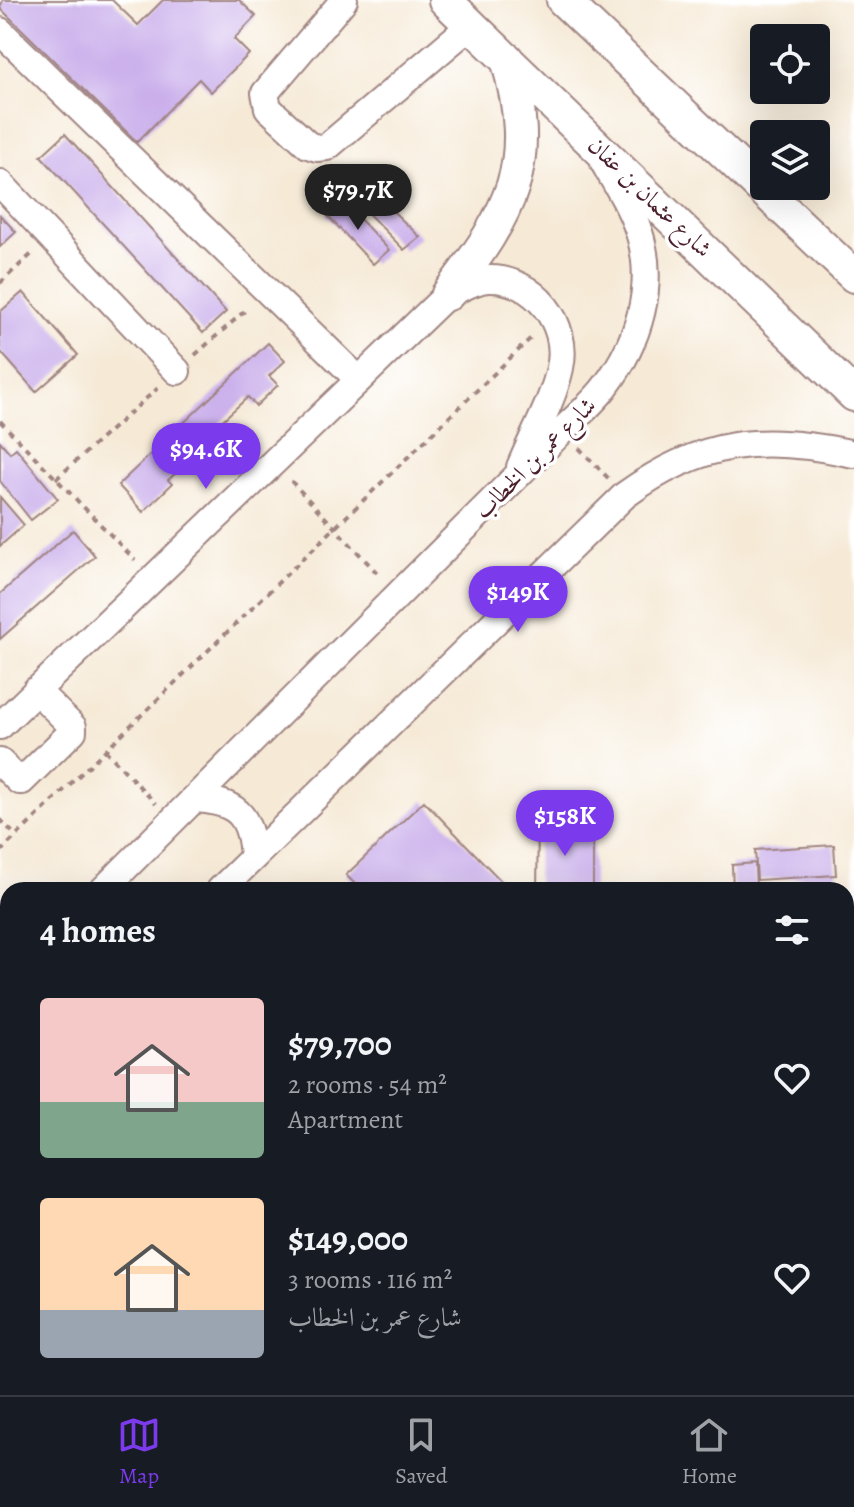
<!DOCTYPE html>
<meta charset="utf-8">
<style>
body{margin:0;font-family:Alegreya,Amiri,serif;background:#242831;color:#f1f3f6;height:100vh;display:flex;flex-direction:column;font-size:30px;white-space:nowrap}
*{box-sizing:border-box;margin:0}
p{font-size:26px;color:#9ea1a6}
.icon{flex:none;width:44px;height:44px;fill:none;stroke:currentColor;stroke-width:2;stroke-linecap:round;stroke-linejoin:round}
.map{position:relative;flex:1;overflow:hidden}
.details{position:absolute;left:0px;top:882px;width:854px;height:514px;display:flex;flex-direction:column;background:#171b24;border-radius:24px 24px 0 0;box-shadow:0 8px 32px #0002}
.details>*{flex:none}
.controls{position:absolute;left:750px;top:24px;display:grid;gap:16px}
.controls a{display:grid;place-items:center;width:80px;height:80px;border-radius:8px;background:#171b24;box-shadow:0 8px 32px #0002;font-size:40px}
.price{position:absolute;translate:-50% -68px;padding:0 18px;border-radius:28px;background:#7c3aed;color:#fff;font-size:26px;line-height:52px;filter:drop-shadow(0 2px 4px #0008)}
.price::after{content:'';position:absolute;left:50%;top:48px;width:24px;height:18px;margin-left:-12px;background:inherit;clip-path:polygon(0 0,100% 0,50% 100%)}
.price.current{background:#222;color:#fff}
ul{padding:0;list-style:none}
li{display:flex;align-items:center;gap:24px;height:200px;padding:0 40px}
li span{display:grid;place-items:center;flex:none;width:224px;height:160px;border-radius:8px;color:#555}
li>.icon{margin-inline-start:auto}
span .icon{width:96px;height:96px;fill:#fffc;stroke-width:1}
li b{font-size:34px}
h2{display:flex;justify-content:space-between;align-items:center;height:96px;padding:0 40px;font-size:34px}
.tabs{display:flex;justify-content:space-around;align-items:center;height:112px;border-top:2px solid #363941;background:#171b24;font-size:22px;color:#9ea1a6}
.tabs a{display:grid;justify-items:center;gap:4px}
.tabs .current{color:#7c3aed}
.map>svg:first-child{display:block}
</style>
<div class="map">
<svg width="854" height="1395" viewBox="0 0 854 1395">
<rect width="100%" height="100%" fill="#fff"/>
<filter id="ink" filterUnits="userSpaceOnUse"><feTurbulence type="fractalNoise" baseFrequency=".0125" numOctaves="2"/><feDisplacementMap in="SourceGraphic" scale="16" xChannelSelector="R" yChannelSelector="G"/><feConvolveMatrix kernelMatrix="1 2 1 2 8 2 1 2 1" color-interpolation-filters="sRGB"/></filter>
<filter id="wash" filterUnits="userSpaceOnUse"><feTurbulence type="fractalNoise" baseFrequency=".006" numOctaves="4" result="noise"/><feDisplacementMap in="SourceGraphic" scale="32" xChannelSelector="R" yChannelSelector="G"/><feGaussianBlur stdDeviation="1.8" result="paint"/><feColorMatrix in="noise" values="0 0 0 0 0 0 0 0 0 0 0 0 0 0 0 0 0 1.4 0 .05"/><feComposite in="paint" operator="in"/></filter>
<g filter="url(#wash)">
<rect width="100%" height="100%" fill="#f6ead7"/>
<g id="blocks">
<path fill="#caafeb" d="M3 0H112L138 25 163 0H239L256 16 234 39 249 54 211 92 199 79 137 142 0 8Z
M65 134 226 312 203 333 41 156Z
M357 177 420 237 404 250 344 189Z
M342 200 389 250 373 264 326 214Z
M0 215 16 232 0 247Z
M23 292 78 355 36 392 0 351V312Z
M268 343 285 361 269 376 278 385 256 406 248 397 215 427 221 433 168 480 172 484 143 512 118 485Z
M0 441 10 453 16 448 58 499 31 520 0 481Z
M0 497 24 525 0 546Z
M73 530 95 556 0 639V594Z
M424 801 506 886 502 890H361L346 875Z
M538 826H593V890H537Z
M834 845 836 875 757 880 755 850Z
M755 863 756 890H733L732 865Z
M846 913H854V1005H846Z
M156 1388H259L266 1395H149Z"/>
</g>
</g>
<g filter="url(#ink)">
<use href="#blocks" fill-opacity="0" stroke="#a08481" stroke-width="2"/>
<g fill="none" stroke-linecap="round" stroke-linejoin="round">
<defs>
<path id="minor" d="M344 0 265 93 268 108 308 145 317 148 327 147 471 25
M0 31 359 380
M0 183 177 371
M0 726 448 294C460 289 476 279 489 279 534 278 570 324 560 368 553 401 533 435 520 467
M0 762 19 781H22L73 731V727L36 690
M193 799C235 801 251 813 253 858
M103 890 562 431C576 417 593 403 605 387 639 342 657 284 638 229 630 206 617 185 604 163
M220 890 625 495C702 439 763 434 854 454
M0 995 8 987
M0 1106 8 1098
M846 1313 854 1316
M846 1360 854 1363
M524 1388 532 1395
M631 1388 638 1395
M602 1395 610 1388"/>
<path id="major" d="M445 0 854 395
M563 0 854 276
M448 294C512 210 538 165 507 59"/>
</defs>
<use href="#minor" stroke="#a08481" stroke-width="30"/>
<use href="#major" stroke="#a08481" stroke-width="36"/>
<path stroke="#a08481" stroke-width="4" stroke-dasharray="6 6" stroke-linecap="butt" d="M0 283 34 252
M195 355 248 308
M0 421 135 560
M579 448 609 479
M56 479 158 388
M291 481 381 577
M105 750 156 804
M0 819 16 836
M0 852 533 336"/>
<use href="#minor" stroke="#fff" stroke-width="26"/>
<use href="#major" stroke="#fff" stroke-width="32"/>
</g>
</g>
<g text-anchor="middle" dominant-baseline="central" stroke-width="7" stroke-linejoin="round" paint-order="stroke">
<g font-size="24" fill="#4a1f2b" stroke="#fff">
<text transform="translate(650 197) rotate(44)">شارع عثمان بن عفان</text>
<text transform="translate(535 458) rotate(-45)">شارع عمر بن الخطاب</text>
</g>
</g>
</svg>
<div class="controls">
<a><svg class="icon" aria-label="locate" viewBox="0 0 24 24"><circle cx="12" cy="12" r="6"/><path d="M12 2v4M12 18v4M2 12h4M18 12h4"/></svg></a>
<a><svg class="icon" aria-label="layers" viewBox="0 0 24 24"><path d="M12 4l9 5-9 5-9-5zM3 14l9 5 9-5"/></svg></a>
</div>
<b class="price current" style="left:358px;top:232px">$79.7K</b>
<b class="price" style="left:206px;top:491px">$94.6K</b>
<b class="price" style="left:518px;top:634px">$149K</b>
<b class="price" style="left:565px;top:858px">$158K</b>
<section class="details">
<h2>4 homes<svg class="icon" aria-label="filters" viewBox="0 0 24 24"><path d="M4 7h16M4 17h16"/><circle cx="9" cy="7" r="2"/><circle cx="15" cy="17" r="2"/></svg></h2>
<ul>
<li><span style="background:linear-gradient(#f6c9c9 65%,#7fa58c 0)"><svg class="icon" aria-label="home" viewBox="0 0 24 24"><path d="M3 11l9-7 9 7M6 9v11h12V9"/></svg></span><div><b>$79,700</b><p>2 rooms · 54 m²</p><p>Apartment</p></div><svg class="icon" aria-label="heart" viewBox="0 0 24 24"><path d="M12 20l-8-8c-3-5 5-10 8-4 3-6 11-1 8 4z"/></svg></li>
<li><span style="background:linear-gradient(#ffd9b3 70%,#9aa5b1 0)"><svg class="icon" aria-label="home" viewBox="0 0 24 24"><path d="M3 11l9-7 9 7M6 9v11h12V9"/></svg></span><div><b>$149,000</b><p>3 rooms · 116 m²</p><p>شارع عمر بن الخطاب</p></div><svg class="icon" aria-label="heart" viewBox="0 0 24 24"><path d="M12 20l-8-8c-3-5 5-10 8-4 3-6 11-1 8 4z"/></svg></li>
</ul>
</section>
</div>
<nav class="tabs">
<a class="current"><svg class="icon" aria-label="map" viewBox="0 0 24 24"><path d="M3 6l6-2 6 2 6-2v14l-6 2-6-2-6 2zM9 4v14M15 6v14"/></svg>Map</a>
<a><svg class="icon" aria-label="saved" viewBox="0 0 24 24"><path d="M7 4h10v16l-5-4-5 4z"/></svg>Saved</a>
<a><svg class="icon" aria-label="home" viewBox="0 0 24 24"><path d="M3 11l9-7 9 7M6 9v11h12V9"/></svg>Home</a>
</nav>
